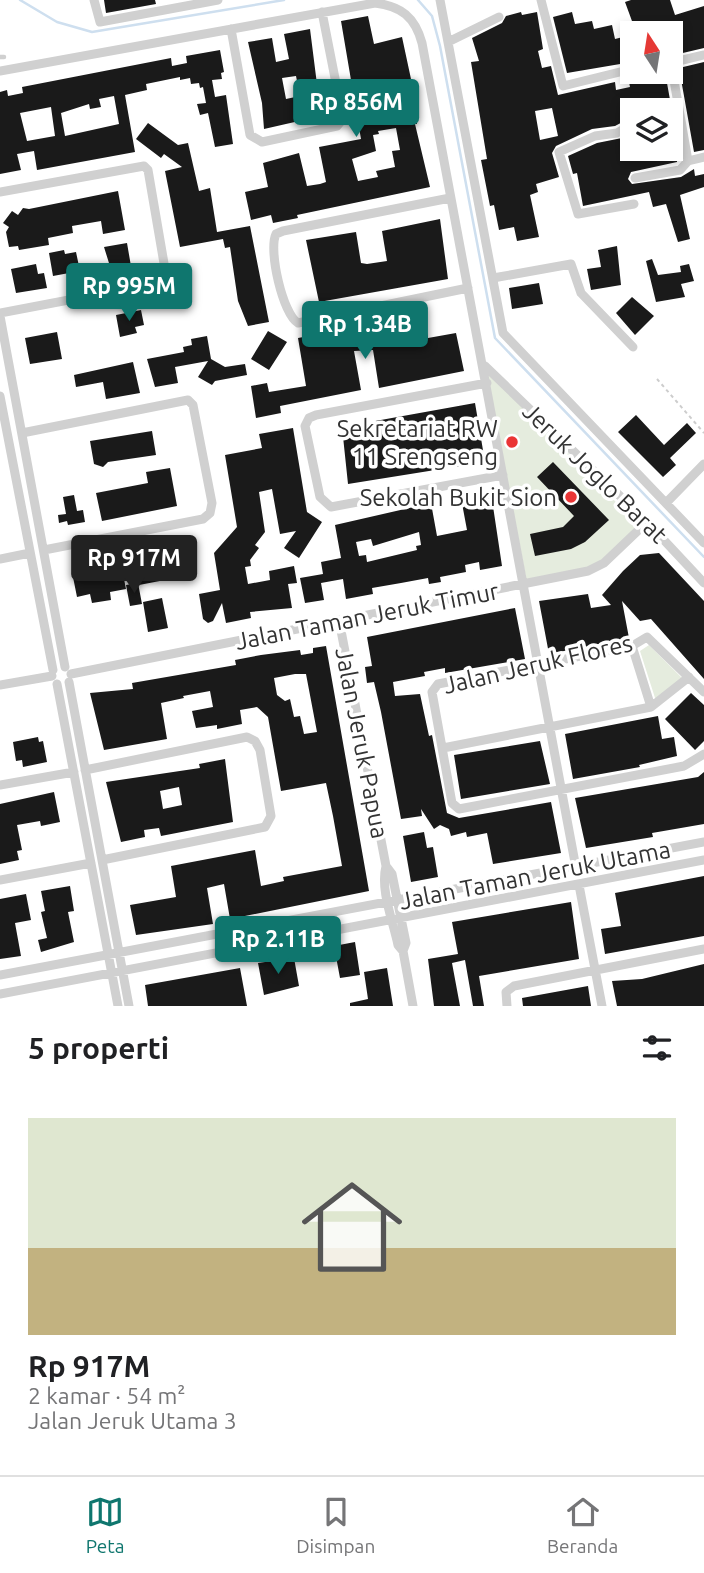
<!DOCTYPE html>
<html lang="id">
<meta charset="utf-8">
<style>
body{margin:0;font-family:Ubuntu,sans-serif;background:#f2f2f2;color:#202124;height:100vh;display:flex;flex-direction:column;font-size:26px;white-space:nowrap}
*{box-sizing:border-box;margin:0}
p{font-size:23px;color:#757577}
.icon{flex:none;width:38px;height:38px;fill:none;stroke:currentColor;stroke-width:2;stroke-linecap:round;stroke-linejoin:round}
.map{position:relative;height:1006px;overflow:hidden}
.panel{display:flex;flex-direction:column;background:#fff;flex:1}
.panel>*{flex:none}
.needle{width:46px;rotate:348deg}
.buttons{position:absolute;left:620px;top:21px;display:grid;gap:14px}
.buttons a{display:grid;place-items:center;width:63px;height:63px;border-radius:0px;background:#fff;box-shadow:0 4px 10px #0003;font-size:35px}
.price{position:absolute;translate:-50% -60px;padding:0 16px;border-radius:7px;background:#0f766e;color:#fff;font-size:23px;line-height:46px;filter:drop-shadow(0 2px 4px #0008)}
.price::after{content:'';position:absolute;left:50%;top:42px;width:21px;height:16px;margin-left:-10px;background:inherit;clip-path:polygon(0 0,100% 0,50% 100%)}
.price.on{background:#222;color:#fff}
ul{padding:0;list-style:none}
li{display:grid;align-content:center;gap:14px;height:371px;padding:0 28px}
li span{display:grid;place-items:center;height:217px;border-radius:0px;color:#555}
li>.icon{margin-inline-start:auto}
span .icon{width:126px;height:126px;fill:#fffc;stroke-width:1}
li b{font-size:30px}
h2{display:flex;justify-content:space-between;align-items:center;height:84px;padding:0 28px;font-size:30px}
.tab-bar{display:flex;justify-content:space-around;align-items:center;height:98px;border-top:2px solid #e0e0e0;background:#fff;font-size:19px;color:#757577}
.tab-bar a{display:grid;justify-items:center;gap:4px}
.tab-bar .on{color:#0f766e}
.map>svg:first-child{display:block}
</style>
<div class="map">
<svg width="704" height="1006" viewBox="0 0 704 1006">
<rect width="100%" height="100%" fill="#fff"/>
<path fill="#e5ecde" d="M486 368 642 529 599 568 527 583Z
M649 645 682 678 656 701 640 651Z"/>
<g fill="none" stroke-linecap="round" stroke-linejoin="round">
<path stroke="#cedfef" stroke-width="2.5" d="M20 0 57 22 92 32 284 0
M418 0 432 16 440 46 495 338 704 557"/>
</g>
<path fill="#1a1a1a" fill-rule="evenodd" d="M104 0H155L156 4 106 13Z
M631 0H670L675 15 704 6V48L670 56V33L636 32 625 2Z
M521 12 522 15 537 12 543 49 538 51 542 68 551 66 558 95 615 82 616 90 630 87 628 77 665 72 676 133H670V110H632V117L615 126 592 129 556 146 552 153 559 177 536 184 538 192 530 195 539 237 517 241 514 227 499 230 494 205 490 206 481 160 487 159 471 62 479 61 472 38 502 23 506 16ZM552 108 558 136 540 140 535 111Z
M572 12 575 24 592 21 594 29 612 25 615 39 631 35 632 62 567 73 553 17Z
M368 16 374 44 402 37 411 79 417 124H415L430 187 297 215 298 218 273 223 271 215 251 220 245 192 268 187 263 163 299 153 307 186 320 184 326 182 319 147 361 139 341 21ZM396 128 400 150 392 151 395 167 376 171 378 177 358 181 352 159 376 151 373 135 379 134 378 131Z
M310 29 321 116 264 129 262 103 248 42 272 38 276 62 289 59 284 34ZM296 76 300 96 286 99 282 78Z
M220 50 224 72 221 73 222 79 212 80 215 97 226 95 233 144 215 147 208 113 200 115 197 104 206 103 203 87 200 88 199 83 191 84 190 78 180 80V77L146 84 147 90 125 95 135 152 37 170 34 151 17 154 21 170 0 174V92L7 90 8 96 23 93 22 87 171 58 172 66 187 63 186 56ZM114 96 119 124 65 136 61 113 89 104 90 109 101 107 99 99ZM51 107 55 136 27 141 20 113Z
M704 62V150L694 152 679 68Z
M148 123 178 145 188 143 199 191 210 188 217 232 250 226 269 322 248 326 238 301 230 247 225 248 223 239 180 247 165 171 182 167 164 154 161 158 136 139Z
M622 138 624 149H667L668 161 677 159V162L631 172 628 179 632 184 681 177 694 169 695 176 704 174V187L680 195 690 239 678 242 666 204 653 207 649 192 583 206 577 173 573 174 568 156 597 143Z
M118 191 125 230 103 234 101 221 72 226 73 233 48 238 49 245 19 250 18 246 9 247 6 232 9 227 3 223 12 211 18 215 23 208 29 209Z
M440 219 448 279 319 302 306 240 356 232 361 263 367 264 387 261 382 231Z
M127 243 132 272 113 276 104 247Z
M617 246 621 285 591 290 587 269 601 267 598 250Z
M64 250 65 254 76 252 80 271 53 276 49 253Z
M652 259 658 275 681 272 680 266 689 264 694 281 681 284 685 297 656 302 646 261Z
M36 264 38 274 44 273 47 288 16 293 11 269Z
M539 283 543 304 512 309 509 288Z
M632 297 654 316 635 335 616 313Z
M141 310 144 325 135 327 137 333 120 337 116 315Z
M424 315 428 338 456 333 464 371 379 388 373 350 354 351 361 390 280 406 281 413 256 418 251 386 267 383 269 392 306 386 298 338Z
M268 331 287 342 269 370 251 359Z
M57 332 62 359 30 364 25 338Z
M207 336 211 359 225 367 245 364 247 375 215 381 212 385 198 377 208 361 175 367 178 383 155 387 147 359 184 352 183 347 192 345 191 339Z
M133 362 140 393 106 399 103 382 76 387 74 375Z
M475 403 485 462 348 484 342 427Z
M636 415 664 445 687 423 696 433 670 458 676 465 663 477 618 432Z
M293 428 307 512 322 522 299 558 284 548 296 531 280 534 272 489 259 492 265 532 255 545 259 548 250 560 251 566 245 567 248 584 270 580 269 571 294 566 297 583 288 584 292 608 250 612 251 618 226 623 222 603 213 621 208 623 203 619 199 594 220 590 214 553 237 527 225 455 262 448 259 434Z
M152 431 156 455 108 462 103 467 94 464 90 441Z
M553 462 609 520 585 542 571 549 535 556 530 534 563 527 574 516 537 477Z
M170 468 177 506 102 521 96 493 148 483 146 472Z
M491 493 502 566 480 570 479 562 465 565 466 572 440 577 441 582 429 584 428 578 401 583 372 588 373 594 346 599 343 579 321 583 324 600 305 603 300 578 323 574 321 562 341 558 335 525 431 503 437 536 467 530 461 498ZM419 532 421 545 416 546 417 550 367 562 366 555 359 556 356 542 371 539 373 546Z
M74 495 77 511 83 510 85 522 68 525 67 521 59 523 58 515 66 514 63 497Z
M185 543 191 575 139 585 133 555Z
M659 553 704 601V679L651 619 640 621 622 601 629 638 549 654 539 601 588 594 591 608 611 605 602 595 623 571 640 555Z
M95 565 96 568 103 567 104 572 122 569 126 589 110 592 111 600 92 603 90 594 77 597 72 572Z
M138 583 142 604 130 606 126 585Z
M162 598 168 628 148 632 143 602Z
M515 608 525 659 445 673V668L424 672 425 676 393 682 395 696 420 694 429 736 432 735 447 813 459 818 551 802 561 853 493 864 487 833 467 837 466 832 451 836 449 829 440 825 434 829 421 809 422 816 401 819 381 712 374 682 367 683 365 667 372 666 367 637Z
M326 646 369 891 230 919 224 884 207 888 213 924 136 935 130 905 176 897 171 866 255 850 261 886 284 881 283 877 342 866 333 816 326 783 281 791 268 717 257 707 240 710 242 724 217 729V725L196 728 192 711 213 707 210 691 183 696 184 698 161 703 167 739 104 750 90 693 133 689 132 683 236 665 235 660 261 655 300 650 301 655 313 653V648ZM295 674H306L317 732 304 734 300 716 294 717 290 699 285 701 277 695 274 678Z
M691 693 704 705V741L695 750 665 719Z
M658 716 662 739 674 737 677 756 639 765 640 767 573 779 565 734Z
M38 737 39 742 43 741 47 762 23 767 22 760 16 761 13 742Z
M540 741 550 784 461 799 454 755Z
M225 759 233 822 161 836 159 828 144 830 145 837 121 842 106 782 200 768 199 764ZM179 787 182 805 163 809 160 791Z
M704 772V824L652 833 653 837 586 848 575 798 698 777Z
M54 792 60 822 41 826 40 821 17 825 22 850 17 851 19 860 0 864V804Z
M424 832 427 848 433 847 438 877 411 882 403 836Z
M704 876V936L605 954 601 929 621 926 615 893Z
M70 886 74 911 68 912 74 942 41 952 38 940 47 938 41 912 45 911 41 891Z
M26 894 31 920 15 923 21 956 0 959V899Z
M571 902 579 959 479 976 484 1006H473L465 960 452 963 460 1006H434L428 959 458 954 452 922Z
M355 942 360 975 340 978 334 946Z
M294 958 299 986 264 995 258 963Z
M704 964V1006H617L612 981 642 979Z
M240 968 247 1006H148L145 985Z
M387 968 393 1006H350V1003L368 999 364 972Z
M588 986 591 1006H523L522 998Z"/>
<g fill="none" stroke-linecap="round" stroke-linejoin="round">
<path stroke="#cdcdcd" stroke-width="2" stroke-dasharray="3.5 3.5" stroke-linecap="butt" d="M657 379 704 433"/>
<path stroke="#d0d0d0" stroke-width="4.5" d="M0 57H4"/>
<path stroke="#d0d0d0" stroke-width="9" d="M94 0 100 22 218 0
M440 0 503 333 704 543
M541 0 563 86 632 69
M231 29 250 135 262 142 337 126 343 119 322 12
M448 42 499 17
M670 63 704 55
M671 63 688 161
M0 71 375 3C401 6 415 17 422 43L576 868
M632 124 617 133 595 136 559 152 578 214 634 204
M688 161 704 157
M635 178 680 170 688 161
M0 192 144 166 148 170 166 275 164 280 158 283 0 313
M450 198 283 231 276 234C268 250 283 315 298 323L468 288
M493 278 571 264 581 293 633 347
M0 316 65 667
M485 366 647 522 704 583
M487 383 316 415 309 418 305 426 320 497 331 507 503 475
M0 396 53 670
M22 433 188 400 193 405 212 503 210 513 203 519 44 550
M666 503 704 464
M0 559 30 553
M339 620 386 866C380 890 393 921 398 945L403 951 413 1006
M632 646 651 707
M71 674 588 571 604 563 647 522
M69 682 129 1006
M57 684 118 1006
M0 685 52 676
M704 692 647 637 632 646 438 684 432 692 452 803 459 809 684 766 704 754
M443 748 651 707 689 677
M85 770 247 737 255 741 260 750 271 816 265 827 102 860
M0 785 74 772
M386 866 392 874 406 943 403 951
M0 880 91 863
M579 885 602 1006
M0 975 704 842
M0 994 704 860
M507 1006 506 992 514 986 704 949"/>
</g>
<g fill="#ea3535" stroke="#fff" stroke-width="2.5">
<circle cx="512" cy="442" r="7"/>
<circle cx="571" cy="497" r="7"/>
</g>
<g text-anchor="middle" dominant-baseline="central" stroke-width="7" stroke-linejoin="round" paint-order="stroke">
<g font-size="24" fill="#333" stroke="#fff" text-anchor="end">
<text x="498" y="428">Sekretariat RW<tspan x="498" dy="28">11 Srengseng</tspan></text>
<text x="557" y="497">Sekolah Bukit Sion</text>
</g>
<g font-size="24" fill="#333" stroke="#fff">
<text transform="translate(595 473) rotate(44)">Jeruk Joglo Barat</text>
<text transform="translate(367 616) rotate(-11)">Jalan Taman Jeruk Timur</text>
<text transform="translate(538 664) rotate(-13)">Jalan Jeruk Flores</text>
<text transform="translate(362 743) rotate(79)">Jalan Jeruk Papua</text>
<text transform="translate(535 875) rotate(-11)">Jalan Taman Jeruk Utama</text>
</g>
</g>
</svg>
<div class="buttons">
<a><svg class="needle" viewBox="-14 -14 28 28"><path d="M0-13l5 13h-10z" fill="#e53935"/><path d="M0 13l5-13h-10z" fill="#757577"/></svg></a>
<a><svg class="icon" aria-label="layers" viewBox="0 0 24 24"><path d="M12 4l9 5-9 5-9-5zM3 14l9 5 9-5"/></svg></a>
</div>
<b class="price" style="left:356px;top:139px">Rp 856M</b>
<b class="price" style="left:129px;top:323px">Rp 995M</b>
<b class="price" style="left:365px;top:361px">Rp 1.34B</b>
<b class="price on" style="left:134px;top:595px">Rp 917M</b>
<b class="price" style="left:278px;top:976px">Rp 2.11B</b>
</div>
<section class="panel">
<h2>5 properti<svg class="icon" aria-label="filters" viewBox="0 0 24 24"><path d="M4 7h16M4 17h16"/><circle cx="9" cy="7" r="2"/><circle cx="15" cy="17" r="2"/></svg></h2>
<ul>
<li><span style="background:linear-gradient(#dfe7d0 60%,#c2b280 0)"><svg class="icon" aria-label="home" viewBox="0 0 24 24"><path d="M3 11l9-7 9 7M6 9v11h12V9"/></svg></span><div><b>Rp 917M</b><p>2 kamar · 54 m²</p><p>Jalan Jeruk Utama 3</p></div></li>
</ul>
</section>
<nav class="tab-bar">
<a class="on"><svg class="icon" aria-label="map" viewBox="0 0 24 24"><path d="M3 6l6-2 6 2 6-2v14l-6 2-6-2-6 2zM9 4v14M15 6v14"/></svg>Peta</a>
<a><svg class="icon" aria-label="saved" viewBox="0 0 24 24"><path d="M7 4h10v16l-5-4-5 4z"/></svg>Disimpan</a>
<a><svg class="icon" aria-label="home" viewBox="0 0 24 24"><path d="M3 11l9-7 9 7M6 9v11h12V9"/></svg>Beranda</a>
</nav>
